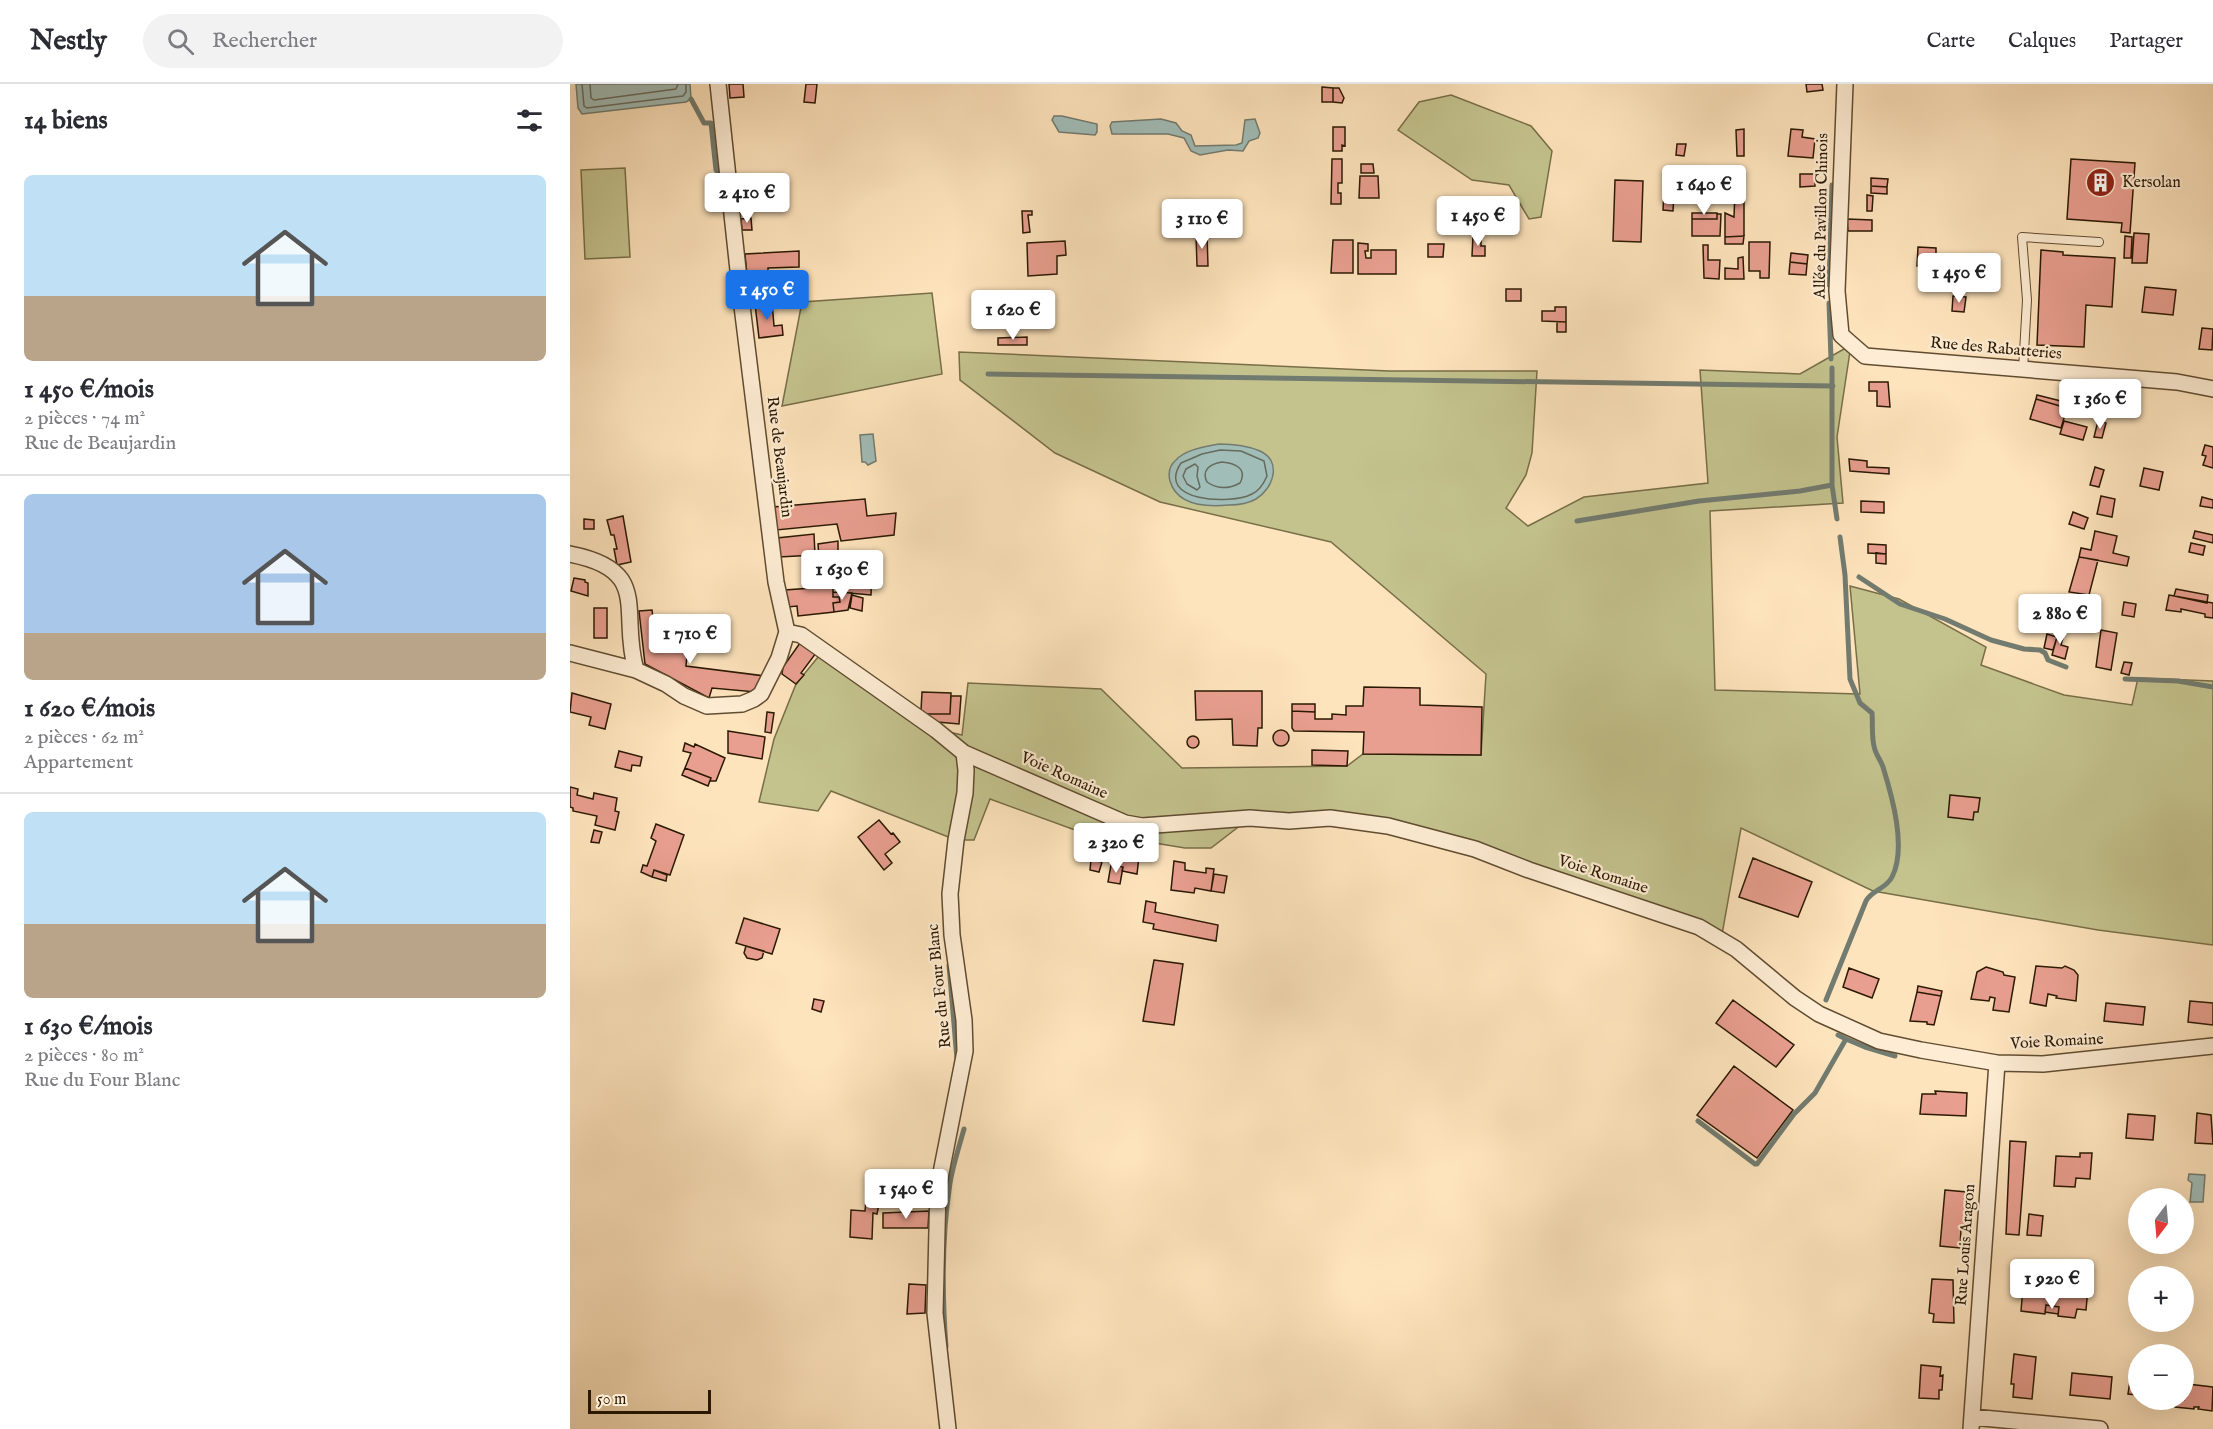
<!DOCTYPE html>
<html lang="fr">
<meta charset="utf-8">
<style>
body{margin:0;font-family:"IM FELL English",serif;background:#f2f2f3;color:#2b2b33;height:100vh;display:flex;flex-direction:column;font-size:22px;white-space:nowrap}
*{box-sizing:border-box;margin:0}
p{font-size:20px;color:#7c7c81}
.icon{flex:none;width:33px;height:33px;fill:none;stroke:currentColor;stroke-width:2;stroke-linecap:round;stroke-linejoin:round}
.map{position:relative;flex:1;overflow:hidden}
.sheet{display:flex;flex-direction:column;background:#fff;width:570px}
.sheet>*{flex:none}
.needle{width:39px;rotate:196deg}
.controls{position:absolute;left:1558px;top:1104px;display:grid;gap:12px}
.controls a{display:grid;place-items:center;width:66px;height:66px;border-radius:50%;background:#fff;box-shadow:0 6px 24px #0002;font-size:30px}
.scale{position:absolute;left:18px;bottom:15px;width:123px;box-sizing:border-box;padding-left:6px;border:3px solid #2b1902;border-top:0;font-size:16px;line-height:21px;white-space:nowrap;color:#2b1902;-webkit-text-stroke:4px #feedd4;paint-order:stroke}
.price{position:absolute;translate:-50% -51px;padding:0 14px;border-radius:6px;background:#fff;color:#222;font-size:20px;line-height:39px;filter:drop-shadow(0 2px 3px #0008)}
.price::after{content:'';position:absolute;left:50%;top:36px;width:18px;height:14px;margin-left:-9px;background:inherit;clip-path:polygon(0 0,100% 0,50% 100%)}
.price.on{background:#1a73e8;color:#fff}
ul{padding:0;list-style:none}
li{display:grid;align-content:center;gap:12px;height:318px;padding:0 24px}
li+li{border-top:2px solid #e1e1e2}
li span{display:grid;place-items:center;height:186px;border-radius:9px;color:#555}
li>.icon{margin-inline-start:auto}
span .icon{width:108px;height:108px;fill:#fffc;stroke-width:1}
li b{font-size:26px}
h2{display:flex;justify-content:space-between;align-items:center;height:72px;padding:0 24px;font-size:26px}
header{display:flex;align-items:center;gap:36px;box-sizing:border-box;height:84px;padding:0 30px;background:#fff;border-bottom:2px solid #e1e1e2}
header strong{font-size:28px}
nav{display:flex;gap:33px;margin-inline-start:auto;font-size:21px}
.search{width:420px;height:54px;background:#f2f2f3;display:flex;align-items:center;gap:15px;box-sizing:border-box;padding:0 21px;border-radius:33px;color:#7c7c81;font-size:22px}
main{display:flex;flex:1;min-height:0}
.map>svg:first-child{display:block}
</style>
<header>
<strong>Nestly</strong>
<div class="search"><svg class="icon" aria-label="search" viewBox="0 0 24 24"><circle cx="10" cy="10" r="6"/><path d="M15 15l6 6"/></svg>Rechercher</div>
<nav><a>Carte</a><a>Calques</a><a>Partager</a></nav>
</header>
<main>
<section class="sheet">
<h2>14 biens<svg class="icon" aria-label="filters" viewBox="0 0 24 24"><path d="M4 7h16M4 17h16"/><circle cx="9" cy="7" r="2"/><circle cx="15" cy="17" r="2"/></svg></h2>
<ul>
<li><span style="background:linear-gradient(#bfe0f5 65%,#b9a48a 0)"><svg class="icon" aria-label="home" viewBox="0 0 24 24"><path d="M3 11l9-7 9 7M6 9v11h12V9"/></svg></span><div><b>1 450 €/mois</b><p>2 pièces · 74 m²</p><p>Rue de Beaujardin</p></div></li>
<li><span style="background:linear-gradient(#a9c7e8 75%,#b9a48a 0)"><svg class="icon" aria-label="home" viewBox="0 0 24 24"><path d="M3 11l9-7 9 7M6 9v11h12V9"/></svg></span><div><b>1 620 €/mois</b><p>2 pièces · 62 m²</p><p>Appartement</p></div></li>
<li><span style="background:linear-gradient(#bfe0f5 60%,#b9a48a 0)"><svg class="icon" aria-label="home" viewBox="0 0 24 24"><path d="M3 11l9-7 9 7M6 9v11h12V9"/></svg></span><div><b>1 630 €/mois</b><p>2 pièces · 80 m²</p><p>Rue du Four Blanc</p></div></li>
</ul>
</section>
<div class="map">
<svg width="1643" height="1345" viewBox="0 0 1643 1345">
<rect width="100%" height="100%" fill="#fee4bd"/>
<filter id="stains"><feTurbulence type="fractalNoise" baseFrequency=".00333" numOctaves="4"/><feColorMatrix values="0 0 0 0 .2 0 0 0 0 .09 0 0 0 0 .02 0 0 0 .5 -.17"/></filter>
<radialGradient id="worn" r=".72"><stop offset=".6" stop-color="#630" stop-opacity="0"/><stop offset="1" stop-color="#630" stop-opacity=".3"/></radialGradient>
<path fill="#c4c38e" stroke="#786e48" stroke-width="1.5" d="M881 11 961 42 982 67 971 133 959 135 939 101 902 96 828 46 849 18Z
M55 84 60 173 15 175 11 86Z
M362 209 372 290 212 322 232 218Z
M1281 261 1267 353 1273 419 1140 427 1145 606 1290 610 1280 502 1329 515 1416 563 1411 581 1494 611 1562 621 1568 594 1643 597V861L1528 846 1303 807 1171 744 1151 856 818 742 680 734 641 764H615L505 746 420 715 404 756H386L261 707 248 727 189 718 204 655 226 600 253 567 366 645 392 651 398 599 531 605 612 684 777 682 793 670 911 671 916 590 761 458 590 418 485 369 390 296 389 268 819 287H967L962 369 956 391 936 424 958 442 1014 413 1138 399 1130 286 1230 290Z"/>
<path fill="#a1bdb8" stroke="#727b6f" stroke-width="1.5" d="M6 0H120L121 15 116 18 12 30 8 24Z
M484 32H492L527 40V48L525 51 489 48 482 36Z
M591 35 606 39 612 47 621 51 625 62 666 61 672 59 675 36 685 35 690 49 688 54 679 57 673 67 658 66 630 71 621 67 614 54 598 50H542L540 42 542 38Z
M303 350 306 377 298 381 295 378H292L290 351Z
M649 360C663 360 676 361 690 367 712 377 704 404 686 415 679 419 668 421 659 421 638 423 607 422 600 397 598 389 600 381 606 376 616 365 635 363 649 360Z
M1619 1090 1635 1091 1633 1118H1620L1622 1099 1618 1096Z"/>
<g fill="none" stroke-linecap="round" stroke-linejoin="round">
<path stroke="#666b5d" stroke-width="1.5" d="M12 0 14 22 17 24 113 12 116 8V0
M20 0 21 14 24 16 106 5 108 0
M650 366 671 367 694 377 697 392C694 399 689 407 682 410 661 421 585 418 611 379L632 370Z
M652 378C664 379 678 384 670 399 659 405 647 405 637 398 631 386 640 380 652 378Z
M625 380 628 383 627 392 630 403 627 406 617 400 613 392 616 385Z"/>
<path stroke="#727b6f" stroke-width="5" d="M121 15 134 39H141L146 86 151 91 152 95
M1259 201 1262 101
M1259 219 1261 275
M418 290 1263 302
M1262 401V284
M1007 437 1129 417 1230 407 1262 401 1267 435
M1289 493 1330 520 1375 535 1421 556 1454 565 1470 566 1475 569 1478 576 1496 583
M1555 595 1608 597 1643 603
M379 881 387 975
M1256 916 1296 817C1302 806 1316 805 1322 793 1337 764 1322 712 1313 683 1311 677 1307 672 1305 666 1301 655 1303 640 1302 629L1290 619 1280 595 1275 491 1270 453
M1276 955 1295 963 1325 972
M1128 1037 1185 1080H1187L1224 1030 1245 1009 1276 955 1268 951
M376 1263C372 1210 372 1151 380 1099 383 1081 389 1063 394 1045"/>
</g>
<path fill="#e99f90" stroke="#2b1902" stroke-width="1.5" d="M159 0H173L174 13 160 14Z
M236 0H247L245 19 234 18Z
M1236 0H1252L1253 6 1237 8Z
M752 3 763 4V18H752Z
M763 4H769L774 14 772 19 763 18Z
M763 43H775V62L772 61V67H763Z
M1174 45V72H1167L1166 46Z
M1221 45 1233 46 1232 53 1245 55 1243 74 1218 72Z
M1107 60H1116L1114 72 1106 71Z
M762 75H772V99H768V109H771V120H761Z
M1501 75 1565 79 1560 149 1551 148 1552 139 1497 135Z
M791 80H803L804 89H791Z
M1230 90H1245V102L1230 103Z
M790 92H808L809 114H789Z
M1301 94 1318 95 1317 103 1301 102Z
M1045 96 1073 97 1071 158 1043 157Z
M1301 102 1317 103V110L1301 109Z
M1165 107H1174V152L1155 153V129L1164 133Z
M1094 109H1104L1103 127 1093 126Z
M1297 111 1303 112 1302 127H1297Z
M452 127H462V131H458L460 148 453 149Z
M1122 129H1147V135H1122Z
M1147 130H1151L1150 152H1122V135H1147Z
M181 134 182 146H172L171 135Z
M1277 135 1302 136V147H1278Z
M1564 149 1579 150 1577 179H1562Z
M626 151H637L638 182H627Z
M903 151H911V162H915V172H902Z
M1174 152 1173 160H1155V153Z
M1555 152 1562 153 1561 174H1554Z
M763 156H783V189H761Z
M495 157 496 171 487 172V190L458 192 457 159Z
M1179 158H1200L1199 194H1190V187H1179Z
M788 159 798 160V167H795L796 174H801V166H826V190H788Z
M858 160H874L873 173H858Z
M1133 161H1138V176H1150L1149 195 1134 194Z
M1348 163 1366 164V182H1347Z
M1471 166 1493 168V171L1545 174 1542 223 1516 221 1514 263 1467 261Z
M229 167V183L198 184V193H190V200L178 201 175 170Z
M1221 169 1238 171 1237 180 1220 178Z
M1173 173 1174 195H1155V184L1168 185V174Z
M1220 178 1237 180 1236 191 1219 190Z
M1244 190 1254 191 1252 203 1243 202Z
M1575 203 1606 206 1603 231 1572 228Z
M936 205H951V217H936Z
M1383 212 1396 213 1394 228 1382 227Z
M202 218 204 242 212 241 213 251 189 254 185 220Z
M985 223H996V238L972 237V227H985Z
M987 238H996V248H987Z
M1632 244 1643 245 1642 266 1629 265Z
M457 253V261H428V254Z
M1299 298H1318L1320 323 1307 322V307H1299Z
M1467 311 1499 319 1497 324 1466 315Z
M1466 315 1497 324 1491 344 1460 335Z
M1494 337 1517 343 1513 356 1490 350Z
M1528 337 1536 339 1532 354 1524 353Z
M1635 361 1643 363V384L1633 381 1636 372 1632 371Z
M1279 375 1297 377V383L1319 384V390L1280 387Z
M1525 383 1534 386 1529 403 1520 401Z
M1574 384 1593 388 1589 406 1570 402Z
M1531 412 1545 415 1542 433 1527 430Z
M1632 413 1643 416V424L1630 422Z
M295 415 297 432 326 429 324 451 271 457 267 440 206 446 203 423Z
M1291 417 1314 418V429L1291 428Z
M1503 428 1518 434 1514 445 1499 440Z
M53 432 61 478 47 481 44 465H47L44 451H41L37 436Z
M14 435 24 436V445H14Z
M1525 447 1547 452 1543 469 1559 473 1557 482 1509 473 1511 464 1521 466Z
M1625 447 1643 451V459L1623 454Z
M244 450 245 471 209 473 207 454Z
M268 457V473L249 474 248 460Z
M1621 459 1635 462 1633 471 1619 468Z
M1298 460 1316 461V470L1298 469Z
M1306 469 1316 470V480L1306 479Z
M1509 473 1528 476 1519 511 1499 508Z
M263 482 302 485 301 511 268 508V498H262Z
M4 494 15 496V498L18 499V512L1 507Z
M252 494 254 504 263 503V513H269L270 518 263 519 264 528 228 532 227 522 218 523 215 506 242 504V496Z
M1606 505 1638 511 1637 519 1604 512Z
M263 508 282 509 278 526 264 528 263 519 270 518 269 513H263Z
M282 511 293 514 292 527 280 524Z
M1599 511 1643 519V534L1635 533V530L1611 525V528L1596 526Z
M1554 518 1566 520 1564 533 1552 531Z
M24 524H37V554H24Z
M82 526 87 563 118 559 116 582 195 592 186 608 142 604 139 614 75 580 69 527Z
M1490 542 1496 543 1491 561 1498 563 1495 575 1482 571Z
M1531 546 1547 549 1541 586 1526 583Z
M1477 550 1487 553 1483 566 1474 564Z
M230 559 246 569 231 589 234 591 226 600 212 590 213 583Z
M1554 578 1562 579 1559 591 1551 589Z
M794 603 850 604V621L912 623 911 671 793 670 794 648 724 647 722 644V627L745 628V635H762V630L776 631V622H793Z
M625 607H692V644H688L687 662 663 661 662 635 626 636Z
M352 608 381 609 380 630H355L351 627Z
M2 609 41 620 35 645 19 641 21 633 0 628Z
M381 612H391L389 640 367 638 355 630H380Z
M722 620H745V628L722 627Z
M197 628 204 629 201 649 195 648Z
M703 654a8 8 0 1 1 16 0a8 8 0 1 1-16 0Z
M158 647 195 653 192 675 158 669Z
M617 658a6 6 0 1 1 12 0a6 6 0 1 1-12 0Z
M115 659 124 663 125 660 155 674 146 697H140L141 694 115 684 121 669 113 667Z
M742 666 778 667 777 682 742 681Z
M49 667 72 673 70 682 62 681 61 687 45 683Z
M115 684 141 694 138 702 112 691Z
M0 703 8 705 7 711 23 715 24 709 47 714 45 727 49 728 45 746 25 741 27 732 3 727V724L0 723Z
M1380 711 1410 714 1408 728H1404L1403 736 1378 733Z
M309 736 321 750 323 749 330 758 315 770 322 779 314 786 288 753Z
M86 740 114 751 100 791 84 786 82 793 71 788 73 781 77 782 86 757 81 754Z
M24 746 32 748 29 759 21 758Z
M564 754 571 755 567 790 552 787 553 783 541 781 542 778 540 777 543 761 561 764Z
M1183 774 1242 798 1228 833 1169 813Z
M521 776 532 778 529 788 520 786Z
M604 777 615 779V786L636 789V784L644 785 641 807 625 804 624 809 601 806Z
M541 781 553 783 550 800 538 798Z
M84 786 97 791 96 797 82 793Z
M644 790 657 792 654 809 641 807Z
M576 817 586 819 585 828 648 841 646 857 583 845 584 840 573 838Z
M174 834 210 845 202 870 166 859Z
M176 862 194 867 192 874 187 876 177 874 174 869Z
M584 876 613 880 604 941 573 937Z
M1466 882 1492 884 1495 882 1504 886 1508 891 1506 917 1486 914 1487 912 1478 910 1476 922 1460 919Z
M1416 883 1433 888 1434 891 1445 893 1439 928 1423 926 1425 914 1420 913 1419 917 1401 915 1407 888Z
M1279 884 1309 895 1302 914 1273 903Z
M1348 902 1372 907 1371 912 1347 908Z
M1347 908 1371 912 1364 941 1357 940V938L1340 937Z
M244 915 254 917 251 928 242 925Z
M1163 916 1224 961 1206 983 1146 939Z
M1620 917 1643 919V941L1618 938Z
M1536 919 1575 923 1573 941 1534 937Z
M1164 982 1223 1026 1187 1074 1127 1031Z
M1365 1007 1397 1009 1396 1032 1350 1030 1352 1010H1366Z
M1627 1029 1641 1031 1643 1060 1625 1059Z
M1558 1030 1585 1032 1583 1056 1556 1054Z
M1440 1057 1456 1058 1449 1151 1436 1150Z
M1510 1069H1522L1520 1095 1506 1094 1505 1103 1484 1102 1486 1072 1510 1073Z
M1375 1106 1397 1108 1394 1145H1391L1390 1164 1370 1162Z
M297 1108 311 1109 307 1130 303 1129 302 1155 280 1153 281 1126 295 1127Z
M359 1127 358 1144H313V1129Z
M1459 1130 1473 1132 1471 1152 1457 1151Z
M1362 1195 1383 1196 1384 1239 1363 1238 1364 1230 1359 1229Z
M1472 1199 1484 1200 1483 1207 1508 1210 1509 1202 1518 1204 1516 1226 1507 1225 1505 1234 1488 1232 1489 1223 1476 1221 1475 1230 1451 1227 1453 1203 1472 1206Z
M339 1200 356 1201 355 1229 337 1230Z
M1476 1221 1489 1223 1488 1230 1475 1228Z
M1444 1270 1466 1273 1462 1315 1443 1313 1444 1300H1441Z
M1351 1281 1371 1283 1370 1292 1373 1291 1372 1306H1369V1315L1349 1314Z
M1614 1287H1619L1618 1300 1643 1303 1642 1327 1628 1325 1629 1323H1624V1325L1605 1323 1606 1316H1614Z
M1502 1289 1542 1293 1540 1315 1500 1311Z
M1561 1290 1569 1291V1314L1567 1311 1558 1310Z"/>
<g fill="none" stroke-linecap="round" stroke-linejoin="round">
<defs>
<path id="service" d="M1453 286 1457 216 1452 153 1529 158"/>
<path id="minor" d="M1275 0 1267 207 1271 251 1295 272 1607 298 1643 305
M0 470C83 486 49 528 66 586L0 569
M217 548 231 551 366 646 394 669 396 686 395 709 386 756 380 810 382 851 394 936 395 967 368 1104 365 1229 378 1345
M66 586 96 600 114 612 137 622 172 620 184 615 191 610 209 574 217 548 206 498 171 214 148 0
M394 669 555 739 572 742 680 734 719 737 760 734 818 742 905 765 959 786 1129 843 1166 865 1225 914 1249 930 1309 957 1351 966 1427 979 1473 980 1643 962
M1402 1333 1530 1345
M1401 1345 1427 979"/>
</defs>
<use href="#service" stroke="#604c31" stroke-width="10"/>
<use href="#minor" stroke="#604c31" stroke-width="18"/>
<use href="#service" stroke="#feedd4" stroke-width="8"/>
<use href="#minor" stroke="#feedd4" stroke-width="15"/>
</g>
<defs>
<symbol id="building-disc" viewBox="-11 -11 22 22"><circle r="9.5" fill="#8f2418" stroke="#feedd4"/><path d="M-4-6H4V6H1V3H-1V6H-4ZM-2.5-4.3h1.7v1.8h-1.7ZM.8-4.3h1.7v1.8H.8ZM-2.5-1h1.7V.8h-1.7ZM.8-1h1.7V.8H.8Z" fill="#fff"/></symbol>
</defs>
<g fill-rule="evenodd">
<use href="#building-disc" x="1514" y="82" width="33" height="33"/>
</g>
<g text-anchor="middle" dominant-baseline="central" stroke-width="4.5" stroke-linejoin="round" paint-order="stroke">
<g font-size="16" fill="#2b1902" stroke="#feedd4" text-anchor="start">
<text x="1552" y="99">Kersolan</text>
</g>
<g font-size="16" fill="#2b1902" stroke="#feedd4">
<text transform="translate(1252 132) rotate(-89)">Allée du Pavillon Chinois</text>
<text transform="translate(1426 265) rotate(5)">Rue des Rabatteries</text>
<text transform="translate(209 373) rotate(83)">Rue de Beaujardin</text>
<text transform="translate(494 692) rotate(24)">Voie Romaine</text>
<text transform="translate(1033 791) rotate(18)">Voie Romaine</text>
<text transform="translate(370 902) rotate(-96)">Rue du Four Blanc</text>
<text transform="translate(1487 958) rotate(-3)">Voie Romaine</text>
<text transform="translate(1396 1161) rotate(-86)">Rue Louis Aragon</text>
</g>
</g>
<rect width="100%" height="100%" filter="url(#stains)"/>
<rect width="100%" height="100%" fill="url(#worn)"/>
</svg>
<div class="controls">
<a><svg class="needle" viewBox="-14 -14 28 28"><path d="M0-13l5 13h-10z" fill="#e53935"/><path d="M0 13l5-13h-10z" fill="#7c7c81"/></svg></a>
<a>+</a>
<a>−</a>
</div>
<div class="scale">50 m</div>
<b class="price" style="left:1134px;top:132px">1 640 €</b>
<b class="price" style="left:177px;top:140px">2 410 €</b>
<b class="price" style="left:908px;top:163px">1 450 €</b>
<b class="price" style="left:632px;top:166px">3 110 €</b>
<b class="price" style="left:1389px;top:220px">1 450 €</b>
<b class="price on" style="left:197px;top:237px">1 450 €</b>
<b class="price" style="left:443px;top:257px">1 620 €</b>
<b class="price" style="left:1530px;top:346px">1 360 €</b>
<b class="price" style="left:272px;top:517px">1 630 €</b>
<b class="price" style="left:1490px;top:561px">2 880 €</b>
<b class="price" style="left:120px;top:581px">1 710 €</b>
<b class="price" style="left:546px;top:790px">2 320 €</b>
<b class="price" style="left:336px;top:1136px">1 540 €</b>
<b class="price" style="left:1482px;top:1226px">1 920 €</b>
</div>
</main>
